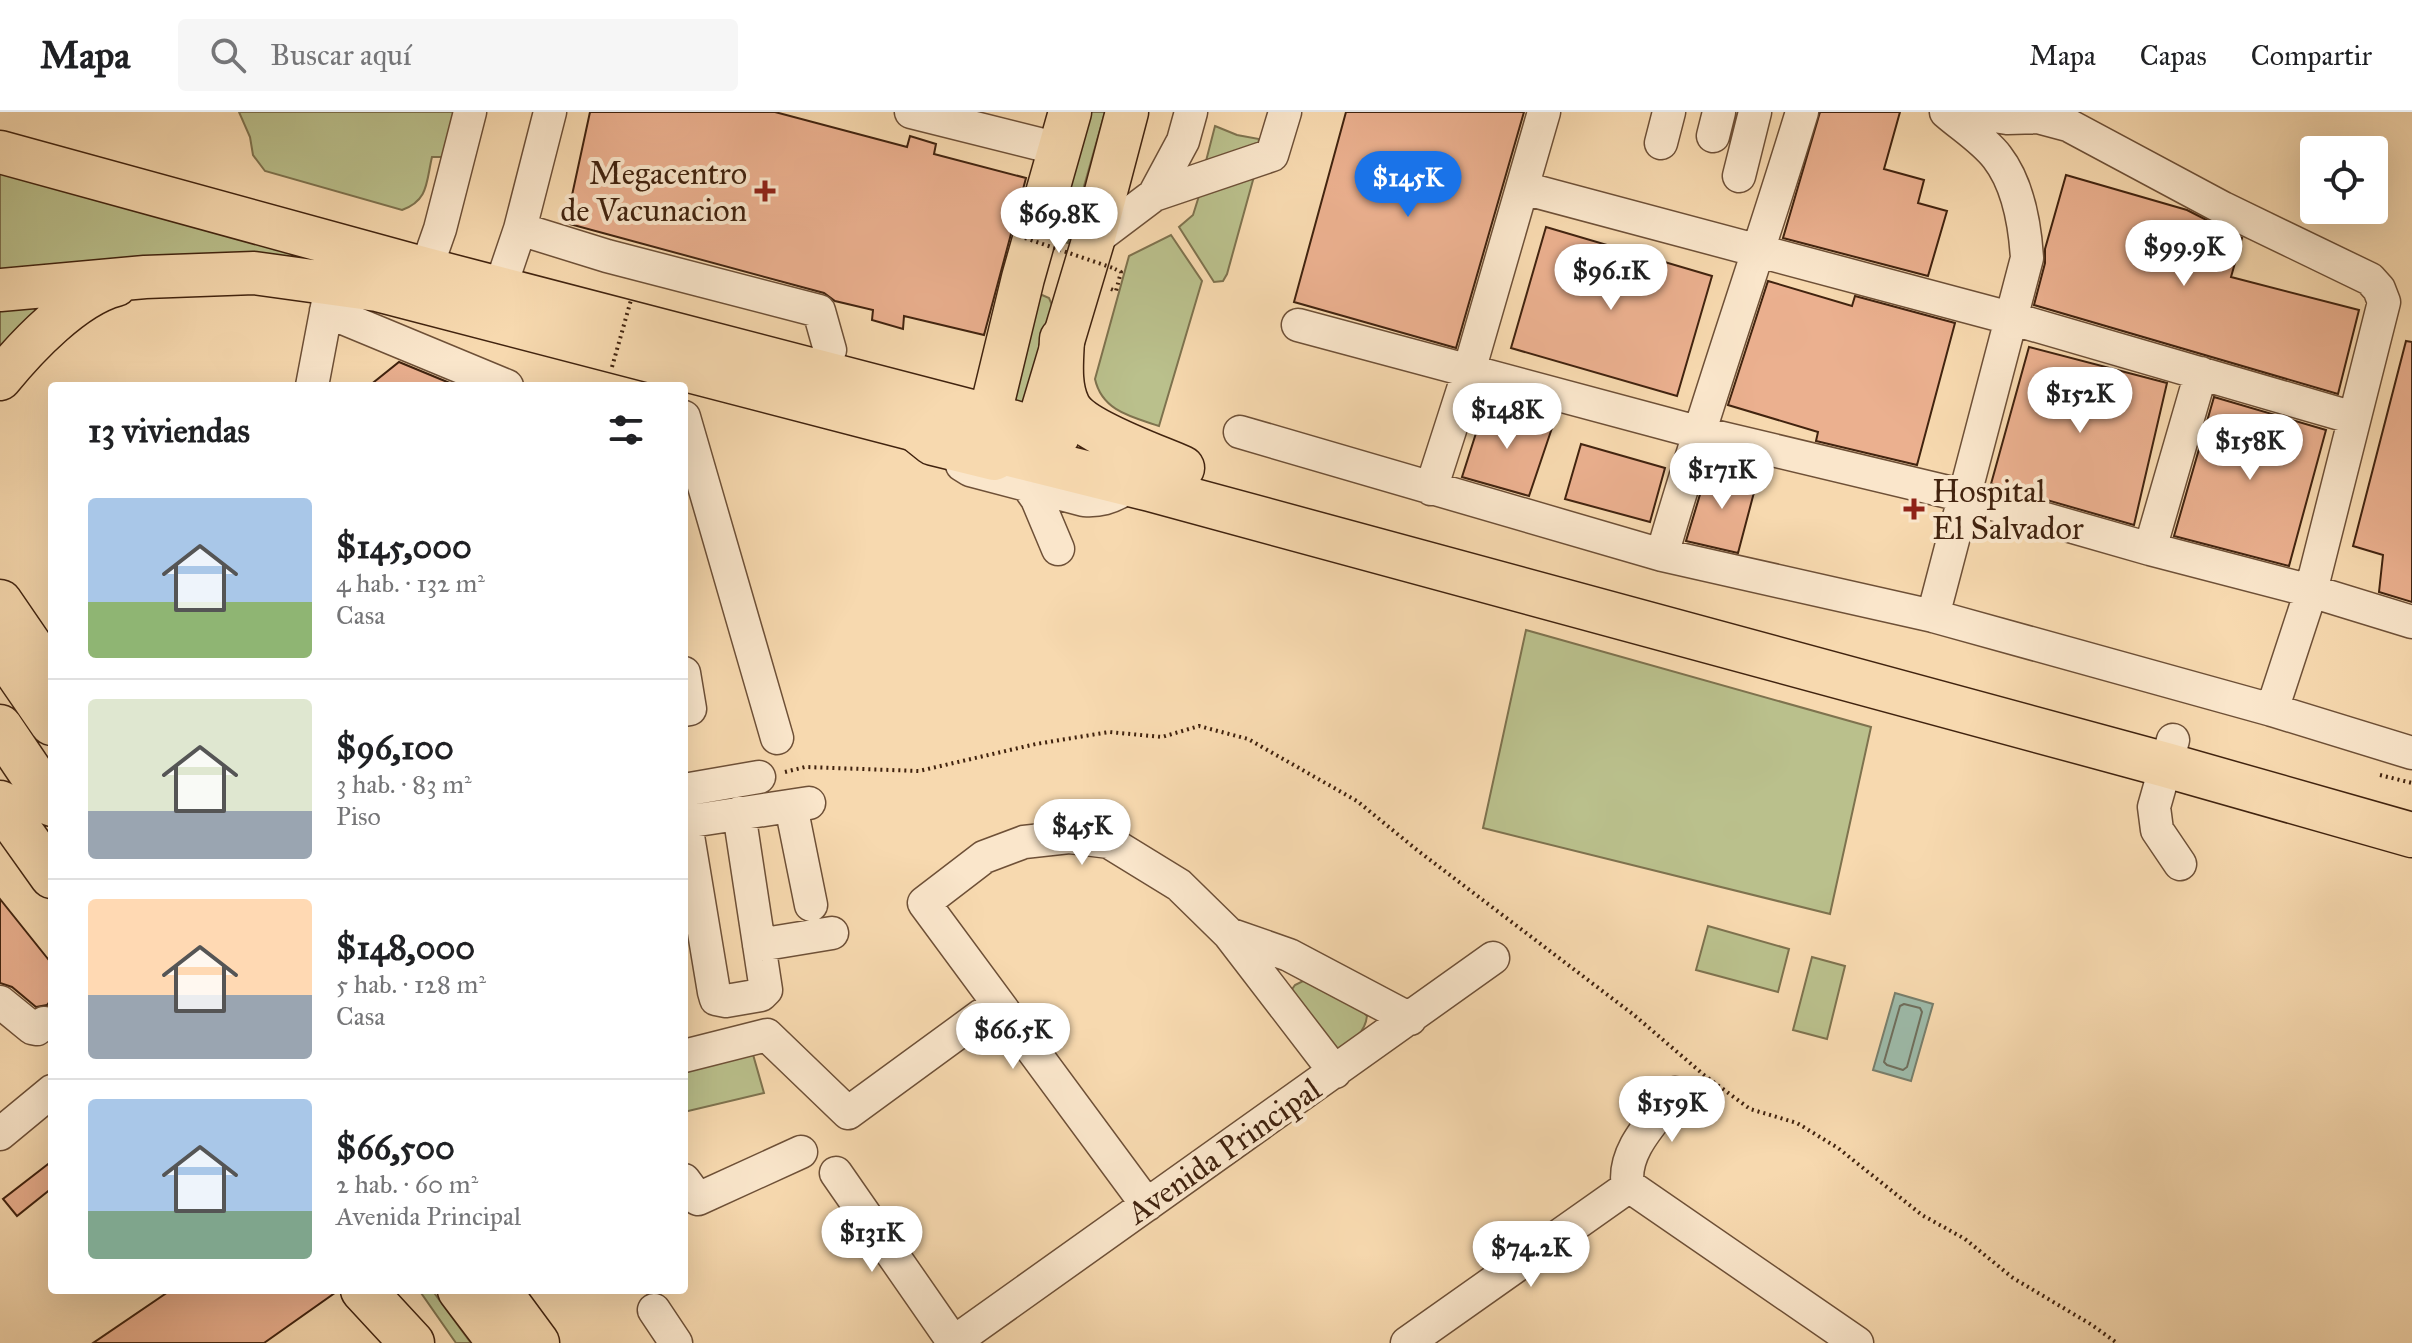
<!DOCTYPE html>
<html lang="es">
<meta charset="utf-8">
<style>
body{margin:0;font-family:"IM FELL Great Primer",serif;background:#f6f6f6;color:#202124;height:100vh;display:flex;flex-direction:column;font-size:30px;white-space:nowrap}
*{box-sizing:border-box;margin:0}
p{font-size:26px;color:#757577}
.icon{flex:none;width:44px;height:44px;fill:none;stroke:currentColor;stroke-width:2;stroke-linecap:round;stroke-linejoin:round}
.map{position:relative;flex:1;overflow:hidden}
.drawer{position:absolute;left:48px;top:270px;width:640px;height:912px;display:flex;flex-direction:column;background:#fff;border-radius:8px;box-shadow:0 8px 32px #0002}
.drawer>*{flex:none}
.controls{position:absolute;left:2300px;top:24px;display:grid;gap:16px}
.controls a{display:grid;place-items:center;width:88px;height:88px;border-radius:8px;background:#fff;box-shadow:0 8px 32px #0002;font-size:40px}
.price{position:absolute;translate:-50% -68px;padding:0 18px;border-radius:28px;background:#fff;color:#222;font-size:26px;line-height:52px;filter:drop-shadow(0 2px 4px #0008)}
.price::after{content:'';position:absolute;left:50%;top:48px;width:24px;height:18px;margin-left:-12px;background:inherit;clip-path:polygon(0 0,100% 0,50% 100%)}
.price.on{background:#1a73e8;color:#fff}
ul{padding:0;list-style:none}
li{display:flex;align-items:center;gap:24px;height:200px;padding:0 40px}
li+li{border-top:2px solid #e0e0e0}
li span{display:grid;place-items:center;flex:none;width:224px;height:160px;border-radius:8px;color:#555}
li>.icon{margin-inline-start:auto}
span .icon{width:96px;height:96px;fill:#fffc;stroke-width:1}
li b{font-size:34px}
h2{display:flex;justify-content:space-between;align-items:center;height:96px;padding:0 40px;font-size:34px}
header{display:flex;align-items:center;gap:48px;box-sizing:border-box;height:112px;padding:0 40px;background:#fff;border-bottom:2px solid #e0e0e0}
header strong{font-size:38px}
nav{display:flex;gap:44px;margin-inline-start:auto;font-size:28px}
.search{width:560px;height:72px;background:#f6f6f6;display:flex;align-items:center;gap:20px;box-sizing:border-box;padding:0 28px;border-radius:8px;color:#757577;font-size:30px}
.map>svg:first-child{display:block}
</style>
<header>
<strong>Mapa</strong>
<div class="search"><svg class="icon" aria-label="search" viewBox="0 0 24 24"><circle cx="10" cy="10" r="6"/><path d="M15 15l6 6"/></svg>Buscar aquí</div>
<nav><a>Mapa</a><a>Capas</a><a>Compartir</a></nav>
</header>
<div class="map">
<svg width="2412" height="1231" viewBox="0 0 2412 1231">
<rect width="100%" height="100%" fill="#f7d9af"/>
<filter id="stains"><feTurbulence type="fractalNoise" baseFrequency=".0025" numOctaves="4"/><feColorMatrix values="0 0 0 0 .2 0 0 0 0 .09 0 0 0 0 .02 0 0 0 .5 -.17"/></filter>
<radialGradient id="worn" r=".72"><stop offset=".6" stop-color="#630" stop-opacity="0"/><stop offset="1" stop-color="#630" stop-opacity=".3"/></radialGradient>
<path fill="#bac08c" stroke="#7e724e" stroke-width="2" d="M239 0H458L447 45H432C426 70 429 88 402 98L265 59 253 43 250 25Z
M1083 0H1105L1068 131 1047 125Z
M1215 14 1237 23 1259 27 1258 33 1206 49Z
M0 48 413 161 0 159Z
M1258 50 1227 162 1223 169 1214 170 1179 115 1193 103 1204 68Z
M1171 123 1202 169 1159 314C1132 305 1102 299 1095 267L1129 144Z
M1042 183 1049 186 1052 193 1026 287 1020 292 1013 291 1034 186Z
M48 189 0 251V197Z
M1526 518 1871 615 1830 802 1483 716Z
M1708 814 1789 837 1778 880 1696 858Z
M1812 845 1845 854 1827 927 1793 918Z
M1305 868 1342 877 1367 904C1365 922 1350 932 1335 938L1288 883 1295 873Z
M752 939 764 981 684 1000V954Z
M419 1178H432L471 1231H456Z"/>
<path fill="#9dbaa9" stroke="#787e6b" stroke-width="2" d="M1895 881 1933 892 1911 969 1873 958Z"/>
<g fill="none" stroke-linecap="round" stroke-linejoin="round">
<path stroke="#6f6e5c" stroke-width="2" d="M1904 892 1920 896 1922 900 1907 955 1903 958 1887 953 1884 950 1900 894Z"/>
</g>
<path fill="#ebb08f" stroke="#41230f" stroke-width="2" d="M590 0H775L907 35 910 24 936 32 934 42 1026 66 984 223 904 204 903 217 872 208 873 198 835 189 824 181 566 111Z
M1346 0H1524L1456 236 1294 190Z
M1820 0H1900L1884 57 1924 68 1918 91 1947 99 1928 164 1783 126Z
M2066 63 2187 98 2242 126 2231 165 2359 198 2338 282 2034 193 2045 151V137Z
M1546 115 1712 164 1677 284 1511 236Z
M1768 169 1852 194 1855 184 1955 211 1917 353 1816 329 1818 320 1728 293Z
M2406 229 2412 230V490L2379 480 2383 443 2353 434Z
M2029 235 2167 271 2134 413 1991 372Z
M399 250 457 274H369Z
M2214 285 2326 318 2289 454 2174 424Z
M1485 293 1553 313 1529 384 1462 365Z
M1581 332 1665 356 1650 410 1565 387Z
M1708 356 1757 369 1738 441 1686 429Z
M0 787 52 852V887L47 893 36 895 12 875 0 871Z
M52 1049V1076L17 1104 3 1087Z
M171 1178H339L264 1231H93Z"/>
<g fill="none" stroke-linecap="round" stroke-linejoin="round">
<defs>
<path id="minor" d="M911 0 1059 37
M1969 0 2007 6 2038 5 2068 13 2223 96 2370 167 2379 177 2384 190 2311 479 2272 598
M1713 24 1719 0
M1661 31 1669 0
M1739 64 1755 0
M1523 76 2010 206 2354 306
M1154 83 1272 43 1285 0
M520 117 607 144 819 199 830 238
M1093 129 1154 83 1183 29 1191 0
M426 157 440 117 470 0
M500 176 520 117 550 0
M326 199 507 274
M1298 213 1697 320 1965 384 2150 437 2311 479 2412 510
M312 274 330 179
M684 305 777 626
M1240 320 1662 443 1933 504 2272 598 2412 641
M962 353 970 358 1084 388C1100 389 1110 386 1123 378
M1028 374 1037 387 1058 437
M1431 377 1469 259 1544 0
M2150 437 2201 261
M1662 443C1705 294 1757 148 1802 0
M1933 504 2027 146C2025 114 2018 72 1997 45 1984 28 1962 14 1946 0
M684 561 690 597 684 598
M2173 628 2154 695 2157 718 2180 752
M684 678 759 665
M791 694 811 793
M684 700 714 880 716 887 726 889 761 883 766 878 739 701
M685 710 809 691
M1229 822 1289 843 1410 907
M759 833 832 821
M0 890 32 916 37 917 44 911
M684 944 767 923 848 1001 982 903
M0 1022 52 979
M836 1061 954 1231
M684 1068 698 1087 801 1040
M1628 1075 1632 1076 1857 1231
M1628 1075C1621 1039 1655 1008 1675 981
M1147 1093 924 791 984 745 1024 730 1069 725 1109 730 1179 773 1229 822 1335 960
M654 1198 676 1231
M954 1230 1493 846
M1407 1231 1628 1075"/>
<path id="major" d="M0 40 426 157 991 304
M0 178 145 165 254 161 377 178 954 328
M0 267C27 234 74 184 116 173
M983 331 1023 166 1070 0
M1028 346 1093 129 1127 0"/>
<path id="highway" d="M1062 227C1061 249 1058 274 1068 294 1081 319 1155 344 1182 356
M991 304 1057 324
M918 319 933 331 994 346
M965 331 1150 377 2166 653 2412 723
M0 490 52 566
M8 547 52 611
M0 615 52 692
M0 691 52 764
M363 1178 412 1231
M460 1178 500 1231
M498 1178 537 1231"/>
</defs>
<use href="#minor" stroke="#6e5037" stroke-width="35"/>
<use href="#major" stroke="#41230f" stroke-width="45"/>
<use href="#highway" stroke="#41230f" stroke-width="47"/>
<path stroke="#41230f" stroke-width="4" stroke-dasharray="2 4" stroke-linecap="butt" d="M1111 177 1116 179 1121 160 1115 157
M785 660 805 655 919 659 1036 632 1109 620 1162 625 1199 614 1248 627 1357 689 1417 738 1634 903 1704 963 1750 997 1797 1011 1838 1036 1922 1103 1965 1127 2013 1166 2092 1213 2117 1231
M2380 663 2412 671"/>
<use href="#minor" stroke="#fae6cb" stroke-width="32"/>
<use href="#major" stroke="#f7d9af" stroke-width="42"/>
<use href="#highway" stroke="#f7d9af" stroke-width="44"/>
<path stroke="#41230f" stroke-width="4" stroke-dasharray="2 4" stroke-linecap="butt" d="M1025 126 1113 156
M612 255 631 188"/>
</g>
<g fill="#8f2418" stroke="#fae6cb" stroke-width="3">
<path d="M761 67h8v8h8v8h-8v8h-8v-8h-8v-8h8z"/>
<path d="M1910 385h8v8h8v8h-8v8h-8v-8h-8v-8h8z"/>
</g>
<g text-anchor="middle" dominant-baseline="central" stroke-width="8" stroke-linejoin="round" paint-order="stroke">
<g font-size="32" fill="#41230f" stroke="#fae6cb" text-anchor="end">
<text x="747" y="61">Megacentro<tspan x="747" dy="37">de Vacunacion</tspan></text>
<text x="1932" y="379" text-anchor="start">Hospital<tspan x="1932" dy="37">El Salvador</tspan></text>
</g>
<g font-size="32" fill="#41230f" stroke="#fae6cb">
<text transform="translate(1224 1039) rotate(-35)">Avenida Principal</text>
</g>
</g>
<rect width="100%" height="100%" filter="url(#stains)"/>
<rect width="100%" height="100%" fill="url(#worn)"/>
</svg>
<div class="controls">
<a><svg class="icon" aria-label="locate" viewBox="0 0 24 24"><circle cx="12" cy="12" r="6"/><path d="M12 2v4M12 18v4M2 12h4M18 12h4"/></svg></a>
</div>
<b class="price on" style="left:1408px;top:107px">$145K</b>
<b class="price" style="left:1059px;top:143px">$69.8K</b>
<b class="price" style="left:2184px;top:176px">$99.9K</b>
<b class="price" style="left:1611px;top:200px">$96.1K</b>
<b class="price" style="left:2080px;top:323px">$152K</b>
<b class="price" style="left:1507px;top:339px">$148K</b>
<b class="price" style="left:2250px;top:370px">$158K</b>
<b class="price" style="left:1722px;top:399px">$171K</b>
<b class="price" style="left:1082px;top:755px">$45K</b>
<b class="price" style="left:1013px;top:959px">$66.5K</b>
<b class="price" style="left:1672px;top:1032px">$159K</b>
<b class="price" style="left:872px;top:1162px">$131K</b>
<b class="price" style="left:1531px;top:1177px">$74.2K</b>
<section class="drawer">
<h2>13 viviendas<svg class="icon" aria-label="filters" viewBox="0 0 24 24"><path d="M4 7h16M4 17h16"/><circle cx="9" cy="7" r="2"/><circle cx="15" cy="17" r="2"/></svg></h2>
<ul>
<li><span style="background:linear-gradient(#a9c7e8 65%,#8fb573 0)"><svg class="icon" aria-label="home" viewBox="0 0 24 24"><path d="M3 11l9-7 9 7M6 9v11h12V9"/></svg></span><div><b>$145,000</b><p>4 hab. · 132 m²</p><p>Casa</p></div></li>
<li><span style="background:linear-gradient(#dfe7d0 70%,#9aa5b1 0)"><svg class="icon" aria-label="home" viewBox="0 0 24 24"><path d="M3 11l9-7 9 7M6 9v11h12V9"/></svg></span><div><b>$96,100</b><p>3 hab. · 83 m²</p><p>Piso</p></div></li>
<li><span style="background:linear-gradient(#ffd9b3 60%,#9aa5b1 0)"><svg class="icon" aria-label="home" viewBox="0 0 24 24"><path d="M3 11l9-7 9 7M6 9v11h12V9"/></svg></span><div><b>$148,000</b><p>5 hab. · 128 m²</p><p>Casa</p></div></li>
<li><span style="background:linear-gradient(#a9c7e8 70%,#7fa58c 0)"><svg class="icon" aria-label="home" viewBox="0 0 24 24"><path d="M3 11l9-7 9 7M6 9v11h12V9"/></svg></span><div><b>$66,500</b><p>2 hab. · 60 m²</p><p>Avenida Principal</p></div></li>
</ul>
</section>
</div>
